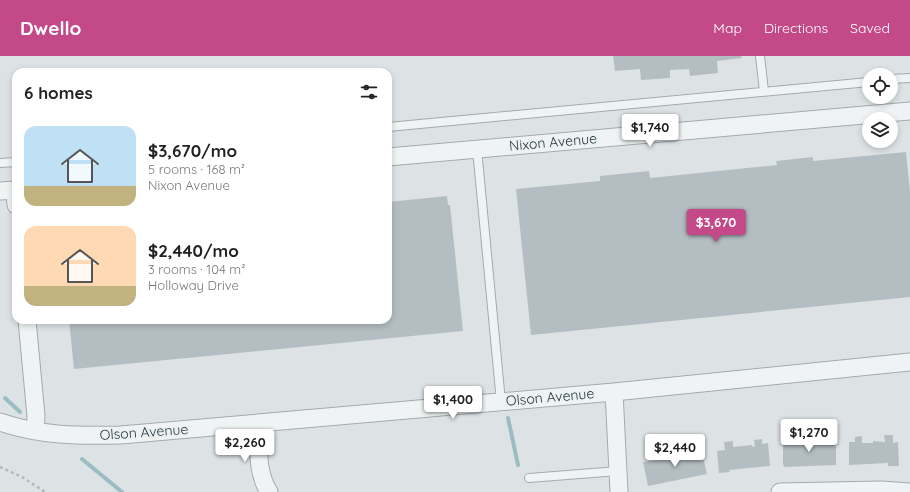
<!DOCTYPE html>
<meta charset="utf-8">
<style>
body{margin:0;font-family:Quicksand,sans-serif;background:#f2f2f2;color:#222;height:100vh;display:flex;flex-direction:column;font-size:15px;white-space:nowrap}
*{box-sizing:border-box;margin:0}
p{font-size:13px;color:#767676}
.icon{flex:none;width:22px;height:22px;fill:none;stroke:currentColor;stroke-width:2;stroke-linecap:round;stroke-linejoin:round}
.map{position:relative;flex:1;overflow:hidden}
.side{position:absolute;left:12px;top:12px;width:380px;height:256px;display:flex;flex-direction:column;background:#fff;border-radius:12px;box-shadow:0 2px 6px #0003}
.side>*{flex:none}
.tools{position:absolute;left:862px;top:12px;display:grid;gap:8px}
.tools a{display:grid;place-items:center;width:36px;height:36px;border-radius:50%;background:#fff;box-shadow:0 2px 6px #0003;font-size:20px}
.price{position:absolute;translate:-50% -34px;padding:0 9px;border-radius:4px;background:#fff;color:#222;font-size:13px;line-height:26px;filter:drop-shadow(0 1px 2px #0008)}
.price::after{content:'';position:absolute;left:50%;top:24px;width:12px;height:9px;margin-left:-6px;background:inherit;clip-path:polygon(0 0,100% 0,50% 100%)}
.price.on{background:#c34988;color:#fff}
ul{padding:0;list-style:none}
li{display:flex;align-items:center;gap:12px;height:100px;padding:0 12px}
li span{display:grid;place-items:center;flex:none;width:112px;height:80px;border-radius:12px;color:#555}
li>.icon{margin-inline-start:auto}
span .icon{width:48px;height:48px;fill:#fffc;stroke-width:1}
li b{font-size:17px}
h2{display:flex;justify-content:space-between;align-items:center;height:48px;padding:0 12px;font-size:17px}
header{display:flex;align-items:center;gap:24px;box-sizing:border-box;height:56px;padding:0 20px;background:#c34988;color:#fff}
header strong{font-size:19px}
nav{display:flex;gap:22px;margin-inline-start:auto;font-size:14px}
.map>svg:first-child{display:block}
</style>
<header>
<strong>Dwello</strong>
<nav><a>Map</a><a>Directions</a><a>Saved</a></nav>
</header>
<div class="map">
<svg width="910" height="436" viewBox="0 0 910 436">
<rect width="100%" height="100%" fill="#dde3e5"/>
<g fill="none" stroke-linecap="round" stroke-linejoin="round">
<path stroke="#9abdc3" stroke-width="4" d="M5 342 20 356
M508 362 518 409
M82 403 122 436"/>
</g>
<path fill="#b4bec2" d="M613 0H741L742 2 717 5 718 17 690 20 689 13 670 14V22L641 24 640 13 615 15Z
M906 96 910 136V241L531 279 516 133 600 125V120L649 115 650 122 777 109 776 105 813 101V105Z
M447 140 448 149H450L463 275 74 313 69 264H388V146Z
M884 379H893V387L898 386 899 410H888V407L849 409V386H855V381L862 380V387H873V385L885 386Z
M820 382H830V386H836V409L784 411 783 408V388L790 387V383H801V387L820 386Z
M762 383V388L768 387 770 410 729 414 730 416 719 417 717 395 725 394 724 386 733 385V391L752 389V391L755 390 754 384Z
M694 391 696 398 702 397 707 418 648 430 643 406 661 404 660 399 669 397 670 401 683 398 684 402 689 400 688 393Z"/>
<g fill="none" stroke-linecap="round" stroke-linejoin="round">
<defs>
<path id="lane" d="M760 0 764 35
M891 23 910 22
M388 71 869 26
M477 93 501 346
M0 107 16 106
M529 422 618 415"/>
<path id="street" d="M388 101 910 55
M15 134 16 149
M0 135 16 134
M27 264 36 360 35 375
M614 336 619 436
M0 366C41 380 78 380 121 379L614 336 910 306
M258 367C259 389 256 416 269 436
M780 436 881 434 910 436"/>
</defs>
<use href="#lane" stroke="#a3abaf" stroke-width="10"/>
<use href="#street" stroke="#a3abaf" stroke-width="19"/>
<path stroke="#b3babc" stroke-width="2.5" stroke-dasharray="3 3" stroke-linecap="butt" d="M0 411 22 421 45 436"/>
<use href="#lane" stroke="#eff3f4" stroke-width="8"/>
<use href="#street" stroke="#eff3f4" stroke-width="17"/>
</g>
<g text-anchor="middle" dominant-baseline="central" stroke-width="4" stroke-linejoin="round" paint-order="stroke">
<g font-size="14" fill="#27353b" stroke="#ecf2f3">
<text transform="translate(553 86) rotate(-5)">Nixon Avenue</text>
<text transform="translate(550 341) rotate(-5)">Olson Avenue</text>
<text transform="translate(144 376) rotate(-4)">Olson Avenue</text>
</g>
</g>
</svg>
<div class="tools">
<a><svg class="icon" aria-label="locate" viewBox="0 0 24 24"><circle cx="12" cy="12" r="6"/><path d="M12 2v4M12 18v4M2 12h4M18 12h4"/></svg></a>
<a><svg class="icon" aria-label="layers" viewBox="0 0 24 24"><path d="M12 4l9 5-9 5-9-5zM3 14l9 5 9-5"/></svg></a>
</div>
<b class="price" style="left:650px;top:92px">$1,740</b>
<b class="price on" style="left:716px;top:187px">$3,670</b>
<b class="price" style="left:453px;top:364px">$1,400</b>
<b class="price" style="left:809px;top:397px">$1,270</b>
<b class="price" style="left:245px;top:407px">$2,260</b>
<b class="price" style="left:675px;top:412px">$2,440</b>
<section class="side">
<h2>6 homes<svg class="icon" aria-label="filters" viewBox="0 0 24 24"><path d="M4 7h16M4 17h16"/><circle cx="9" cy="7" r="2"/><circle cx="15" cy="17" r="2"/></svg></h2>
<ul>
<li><span style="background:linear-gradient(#bfe0f5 75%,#c2b280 0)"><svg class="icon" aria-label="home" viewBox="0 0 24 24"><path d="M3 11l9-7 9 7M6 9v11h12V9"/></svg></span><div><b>$3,670/mo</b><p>5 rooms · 168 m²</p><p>Nixon Avenue</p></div></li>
<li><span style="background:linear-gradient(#ffd9b3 75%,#c2b280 0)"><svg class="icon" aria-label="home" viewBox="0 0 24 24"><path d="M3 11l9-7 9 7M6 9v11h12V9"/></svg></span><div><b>$2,440/mo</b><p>3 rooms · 104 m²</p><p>Holloway Drive</p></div></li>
</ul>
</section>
</div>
